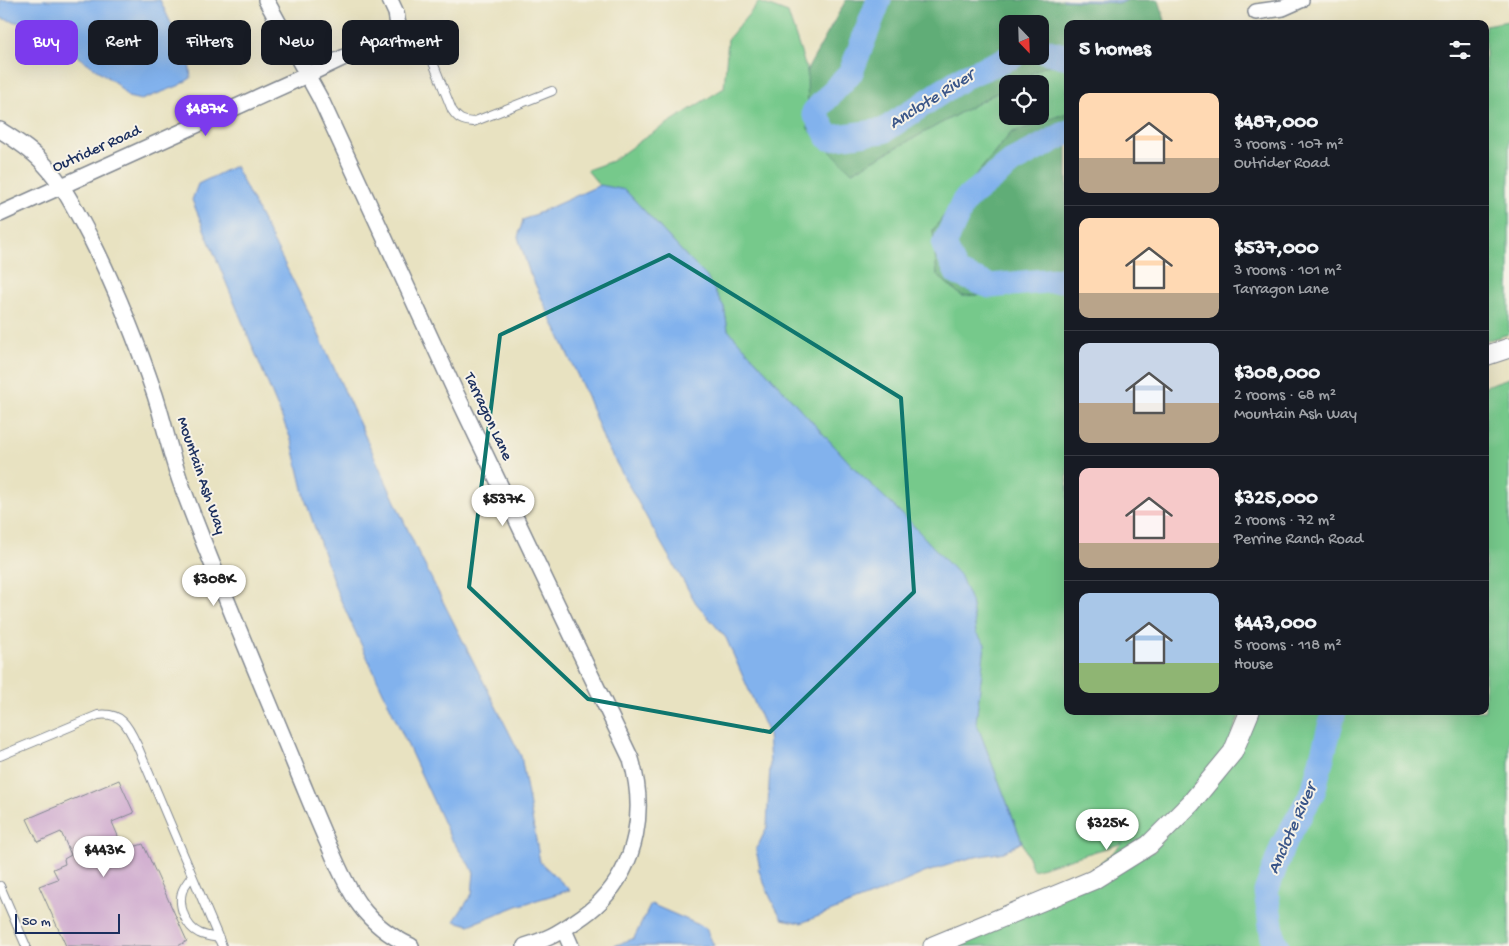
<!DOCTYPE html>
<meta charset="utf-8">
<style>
body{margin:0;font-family:"Gochi Hand",sans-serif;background:#242831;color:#f1f3f6;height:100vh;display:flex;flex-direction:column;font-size:19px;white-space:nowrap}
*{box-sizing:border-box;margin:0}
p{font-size:16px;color:#9ea1a6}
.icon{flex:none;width:28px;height:28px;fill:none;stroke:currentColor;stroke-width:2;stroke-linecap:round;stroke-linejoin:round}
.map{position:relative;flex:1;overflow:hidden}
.sheet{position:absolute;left:1064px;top:20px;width:425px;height:695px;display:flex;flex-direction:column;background:#171b24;border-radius:10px;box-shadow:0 5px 20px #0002}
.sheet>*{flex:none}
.banner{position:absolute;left:15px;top:20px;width:475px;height:45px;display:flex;gap:10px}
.needle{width:32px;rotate:157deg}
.tools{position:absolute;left:999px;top:15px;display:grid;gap:10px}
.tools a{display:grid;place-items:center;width:50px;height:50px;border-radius:10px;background:#171b24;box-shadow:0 5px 20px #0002;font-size:25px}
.scale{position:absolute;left:15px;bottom:12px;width:105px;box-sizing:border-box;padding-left:5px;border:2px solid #1b2f5e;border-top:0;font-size:14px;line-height:18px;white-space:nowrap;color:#1b2f5e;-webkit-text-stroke:4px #f7f3e8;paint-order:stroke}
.price{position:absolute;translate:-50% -42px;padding:0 11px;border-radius:18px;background:#fff;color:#222;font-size:16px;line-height:32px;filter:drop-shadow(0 1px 2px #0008)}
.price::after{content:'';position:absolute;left:50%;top:30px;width:15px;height:11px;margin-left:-8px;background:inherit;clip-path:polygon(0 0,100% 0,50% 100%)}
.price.active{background:#7c3aed;color:#fff}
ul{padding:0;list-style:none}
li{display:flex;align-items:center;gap:15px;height:125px;padding:0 15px}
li+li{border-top:1px solid #363941}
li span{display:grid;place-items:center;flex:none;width:140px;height:100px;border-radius:10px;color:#555}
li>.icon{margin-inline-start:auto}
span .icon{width:60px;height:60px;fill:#fffc;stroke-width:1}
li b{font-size:21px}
h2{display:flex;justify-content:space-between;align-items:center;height:60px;padding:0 15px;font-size:21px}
.chip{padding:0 18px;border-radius:10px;background:#171b24;box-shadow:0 5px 20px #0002;font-size:18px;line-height:45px}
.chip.active{background:#7c3aed;color:#fff}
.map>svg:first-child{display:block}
</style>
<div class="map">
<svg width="1509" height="946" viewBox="0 0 1509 946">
<rect width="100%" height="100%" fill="#f7f3e8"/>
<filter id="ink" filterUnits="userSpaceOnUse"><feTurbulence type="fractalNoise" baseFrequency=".02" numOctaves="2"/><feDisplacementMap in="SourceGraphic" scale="10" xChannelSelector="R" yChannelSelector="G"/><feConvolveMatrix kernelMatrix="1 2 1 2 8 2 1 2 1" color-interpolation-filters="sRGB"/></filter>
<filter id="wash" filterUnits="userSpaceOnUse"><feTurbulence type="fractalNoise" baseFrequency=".0096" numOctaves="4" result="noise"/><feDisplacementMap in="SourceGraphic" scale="20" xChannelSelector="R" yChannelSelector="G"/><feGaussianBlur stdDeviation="1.12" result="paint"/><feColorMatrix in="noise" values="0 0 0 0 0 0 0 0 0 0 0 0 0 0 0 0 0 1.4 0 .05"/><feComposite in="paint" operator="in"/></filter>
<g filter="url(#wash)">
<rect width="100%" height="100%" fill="#e8e2c1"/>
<path fill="#76c98b" stroke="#487c74" d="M759 2 788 13 808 74 852 172 1007 87 1008 116H1040V84H1013L1065 54 1067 55V113L1011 133 969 183 933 230 937 275 962 296 1064 290 1067 291 1068 711H1241L1227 748 1186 797 1144 838 1095 869 1123 843 1033 870 976 722 985 644 976 633 971 601 934 549 909 521 857 471 728 330 724 307 706 276 689 259 625 190 600 186 587 170 612 161 643 139 724 88 728 39Z
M1509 21V334L1485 341V25Z
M1509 378V946H955L1154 851 1258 711H1485V386Z"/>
<path fill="#60ad77" stroke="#3e6e6a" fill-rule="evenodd" d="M846 0H1063L1121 3 1127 0H1159L1166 24H1068L1067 64 1045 66 1013 84H1008L1007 87 852 172 808 129 807 70ZM1008 24H1040V56H1008Z
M1067 113V291L1064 290 962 296 937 275 933 230 959 196 1011 133Z"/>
<path fill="#82b2ed" stroke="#4e70a6" d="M0 0H160L189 62 191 78 178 86 141 100 128 97 117 84 55 40 28 25 0 18Z
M1063 0H1127L1121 3Z
M235 166 303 300 418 552 521 756 540 862 570 890 517 906 469 925 454 921 472 894 474 872 450 837 337 592 306 502 292 442 192 200 198 184Z
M600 185 625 190 689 259 706 276 724 307 728 330 857 471 909 521 961 577 971 601 976 633 985 644 976 722 1022 842 1004 852 970 858 924 873 881 892 801 923 782 919 771 899 758 869 760 868 756 850 767 827 770 764 768 734 726 638 696 603 657 536 605 443 587 396 529 271 518 237 523 220Z
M651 904 706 928 714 946H614L634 938Z"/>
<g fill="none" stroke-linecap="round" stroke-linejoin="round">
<path stroke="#82b2ed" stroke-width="25" d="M879 0 851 72 814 112 829 138 883 131 964 77 1014 56
M1040 50 1068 57
M1068 132 1012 162 964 201 944 245 957 273 990 286 1068 279
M1277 946 1273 938 1266 892 1283 845 1313 792 1334 711"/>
</g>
<g id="blocks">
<path fill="#cea8ce" d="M119 780 134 813 112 822 124 850 143 844 187 941 178 946H66L39 886 58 879 53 869 65 864 64 859 71 855 61 832 38 842 27 819Z"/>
</g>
</g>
<g filter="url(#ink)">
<use href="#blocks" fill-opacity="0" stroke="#828890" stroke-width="1"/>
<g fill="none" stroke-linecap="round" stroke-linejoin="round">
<defs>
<path id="service" d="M399 31C409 32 416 33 424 40L452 110C458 119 462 121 473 122L552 91
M0 756 98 715C122 712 128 726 137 745L222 946
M192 876C188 881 184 886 182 892 178 906 186 927 199 933 205 936 213 937 219 938
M0 886 26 946"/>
<path id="minor" d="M266 0 321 100 455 391 631 759C646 809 638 863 600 902 593 909 585 915 576 921 557 934 548 939 525 946
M1256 12 1283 8 1301 0
M0 130C15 140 32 150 44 164 64 185 77 213 91 239 116 289 137 342 155 395 165 426 171 458 183 489 219 585 260 680 299 775 309 799 319 824 330 848 349 893 364 924 411 946
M0 214 307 75 399 31 396 13 390 0
M564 930 571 946"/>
<path id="tertiary" d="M1485 356 1509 348
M933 946 1093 880 1149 845 1191 803 1233 752 1250 711"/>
</defs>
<use href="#service" stroke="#828890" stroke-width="10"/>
<use href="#minor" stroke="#828890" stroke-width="18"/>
<use href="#tertiary" stroke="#828890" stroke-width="21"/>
<use href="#service" stroke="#fff" stroke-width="8"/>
<use href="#minor" stroke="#fff" stroke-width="15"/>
<use href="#tertiary" stroke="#fff" stroke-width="19"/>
</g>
</g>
<path fill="none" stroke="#0f766e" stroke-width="4" stroke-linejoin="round" d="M669 255 901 398 914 592 770 732 588 699 469 587 500 335Z"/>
<g text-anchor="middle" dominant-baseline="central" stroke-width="4" stroke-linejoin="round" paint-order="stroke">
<g font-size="16" fill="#1b2f5e" stroke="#f7f3e8">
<text transform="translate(97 150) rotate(-24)">Outrider Road</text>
<text transform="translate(487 417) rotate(65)">Tarragon Lane</text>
<text transform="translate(200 476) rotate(71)">Mountain Ash Way</text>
</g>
<g font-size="18" font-style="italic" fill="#3a5689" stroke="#f7f3e8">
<text transform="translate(932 100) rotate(-32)">Anclote River</text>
<text transform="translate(1293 829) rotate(-66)">Anclote River</text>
</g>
</g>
</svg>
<div class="tools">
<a><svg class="needle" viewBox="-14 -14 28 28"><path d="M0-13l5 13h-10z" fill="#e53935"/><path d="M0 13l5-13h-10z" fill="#9ea1a6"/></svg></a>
<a><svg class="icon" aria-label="locate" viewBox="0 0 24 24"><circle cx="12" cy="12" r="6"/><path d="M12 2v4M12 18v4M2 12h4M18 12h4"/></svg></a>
</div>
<div class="scale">50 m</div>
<b class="price active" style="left:206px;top:137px">$487K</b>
<b class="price" style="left:503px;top:527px">$537K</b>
<b class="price" style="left:214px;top:607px">$308K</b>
<b class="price" style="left:1107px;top:851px">$325K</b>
<b class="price" style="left:104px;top:878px">$443K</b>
<div class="banner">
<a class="chip active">Buy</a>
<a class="chip">Rent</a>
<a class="chip">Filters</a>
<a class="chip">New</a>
<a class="chip">Apartment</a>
</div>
<section class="sheet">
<h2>5 homes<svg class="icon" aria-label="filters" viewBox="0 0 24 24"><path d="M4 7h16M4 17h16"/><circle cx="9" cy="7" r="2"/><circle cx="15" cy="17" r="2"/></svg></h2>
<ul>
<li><span style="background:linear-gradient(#ffd9b3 65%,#b9a48a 0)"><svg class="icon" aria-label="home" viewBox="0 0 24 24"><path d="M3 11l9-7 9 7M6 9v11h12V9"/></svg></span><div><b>$487,000</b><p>3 rooms · 107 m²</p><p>Outrider Road</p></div></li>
<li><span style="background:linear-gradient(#ffd9b3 75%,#b9a48a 0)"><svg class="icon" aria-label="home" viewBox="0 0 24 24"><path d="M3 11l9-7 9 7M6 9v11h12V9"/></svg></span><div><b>$537,000</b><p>3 rooms · 101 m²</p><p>Tarragon Lane</p></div></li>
<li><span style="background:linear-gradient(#c9d6e8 60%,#b9a48a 0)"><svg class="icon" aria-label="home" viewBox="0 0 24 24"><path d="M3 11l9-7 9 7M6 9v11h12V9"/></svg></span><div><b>$308,000</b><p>2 rooms · 68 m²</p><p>Mountain Ash Way</p></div></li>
<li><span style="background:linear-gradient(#f6c9c9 75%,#b9a48a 0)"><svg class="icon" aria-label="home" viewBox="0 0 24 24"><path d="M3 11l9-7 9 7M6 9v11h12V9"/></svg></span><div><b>$325,000</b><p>2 rooms · 72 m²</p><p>Perrine Ranch Road</p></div></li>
<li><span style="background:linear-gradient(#a9c7e8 70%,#8fb573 0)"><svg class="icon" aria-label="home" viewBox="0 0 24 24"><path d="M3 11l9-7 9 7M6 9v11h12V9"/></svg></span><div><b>$443,000</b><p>5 rooms · 118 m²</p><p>House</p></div></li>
</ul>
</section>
</div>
